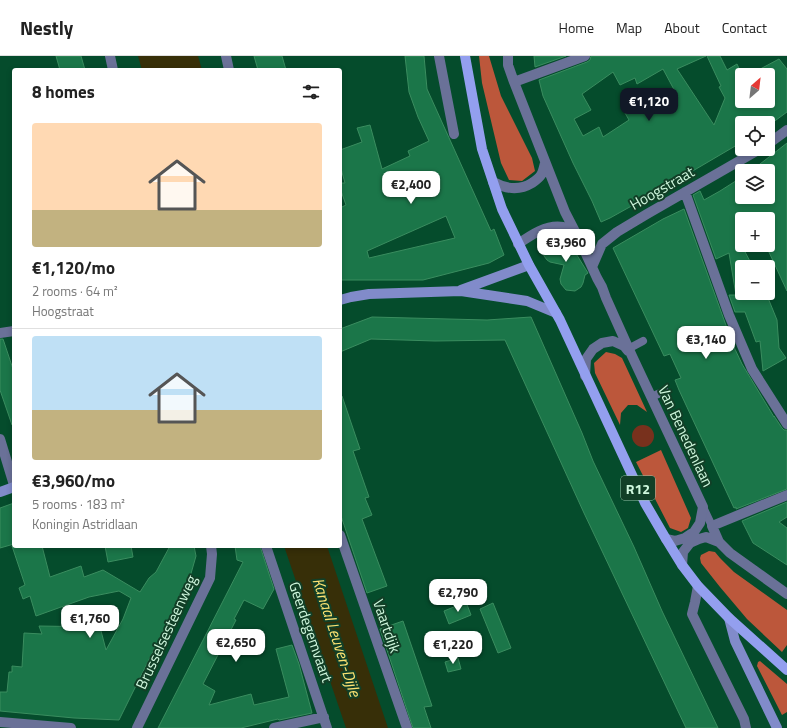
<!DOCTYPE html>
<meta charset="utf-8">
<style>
body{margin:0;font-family:"Titillium Web",sans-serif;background:#f6f6f6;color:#222;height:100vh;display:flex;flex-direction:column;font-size:15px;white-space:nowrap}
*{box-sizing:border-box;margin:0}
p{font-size:13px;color:#767676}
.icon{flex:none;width:22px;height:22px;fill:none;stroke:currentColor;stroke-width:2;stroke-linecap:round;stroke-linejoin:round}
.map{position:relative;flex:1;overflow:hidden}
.panel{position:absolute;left:12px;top:12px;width:330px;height:480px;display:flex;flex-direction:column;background:#fff;border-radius:4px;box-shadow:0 2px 6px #0003}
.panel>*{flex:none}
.needle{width:26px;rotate:28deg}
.fabs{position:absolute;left:735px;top:12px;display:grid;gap:8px}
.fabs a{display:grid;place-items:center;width:40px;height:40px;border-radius:4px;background:#fff;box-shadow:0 2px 6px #0003;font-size:20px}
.price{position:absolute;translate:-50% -34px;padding:0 9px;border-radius:8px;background:#fff;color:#222;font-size:13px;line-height:26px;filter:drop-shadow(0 1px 2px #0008)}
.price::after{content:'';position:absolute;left:50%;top:24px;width:12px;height:9px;margin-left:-6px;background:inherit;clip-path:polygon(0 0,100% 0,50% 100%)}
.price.active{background:#111827;color:#fff}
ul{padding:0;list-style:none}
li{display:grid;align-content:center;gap:8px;height:212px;padding:0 20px}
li+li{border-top:1px solid #e0e0e0}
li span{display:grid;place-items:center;height:124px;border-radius:4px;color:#555}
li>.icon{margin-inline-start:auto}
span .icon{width:72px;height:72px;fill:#fffc;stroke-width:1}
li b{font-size:17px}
h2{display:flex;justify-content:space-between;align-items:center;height:48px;padding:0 20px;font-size:17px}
header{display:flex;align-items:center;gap:24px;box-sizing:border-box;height:56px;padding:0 20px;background:#fff;border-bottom:1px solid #e0e0e0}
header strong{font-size:19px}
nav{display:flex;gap:22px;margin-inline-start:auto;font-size:14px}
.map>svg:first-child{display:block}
</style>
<header>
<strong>Nestly</strong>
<nav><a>Home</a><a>Map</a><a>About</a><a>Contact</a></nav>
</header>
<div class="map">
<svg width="787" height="672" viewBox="0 0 787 672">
<rect width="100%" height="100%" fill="#054c2c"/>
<path fill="#78311d" d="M632 380a11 11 0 1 1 22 0a11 11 0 1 1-22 0Z"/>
<path fill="#bc573b" d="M479 0H489L501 40 532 102 535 115 522 125 509 124 501 107 482 27Z
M606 296 615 298 622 302 647 356 637 349H628L621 357 620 369 595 317 594 307Z
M661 394 691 462 688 472 681 476 670 472 636 406Z
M709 495 715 496 720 502 734 516 787 554V589L782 596 747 563 720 531 701 507 700 502 701 499Z
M760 605 787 628V656L782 659 757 610 758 606Z"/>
<path fill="#372f08" d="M138 0H198L202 14H142Z
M284 490H327L388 672H346Z"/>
<path fill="#1b7649" stroke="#3a8d5f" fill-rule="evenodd" d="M56 0H81L85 14H60Z
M254 0H282L286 14H258Z
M405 0H424L427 33 491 175 494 173 504 199 489 207 423 224H340V152L346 149 340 132V127H345L340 109V94L362 86 357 72 370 69 382 113 410 100 408 95 429 85 418 61 409 36ZM446 160 455 182 369 202 367 195Z
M534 0H566L535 11Z
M591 0H706L677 13 714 69 725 42 719 31 721 30 707 0H720L727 14 737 8 742 19V45H768V19H749L779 3 787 13V56L772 67H742V86L662 133 610 162 601 166 592 145 573 107 543 40 539 24 587 6 590 4ZM663 13 678 41 660 53 659 51 650 56 645 47 625 57 629 64 603 81 599 71 583 80 574 63 591 54 582 38 613 16 620 29 635 22 637 28Z
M787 87V235L768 194V163H742V193L743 192 753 211H742V237H766L777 264 779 292 786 302 763 315 760 285 756 286 745 256H735L729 239H736L729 197 716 203 693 139 700 135 704 144 720 135 742 121V141H768V115H751Z
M684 153 723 261 733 289 742 308 774 361V360L782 372 784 374H787V433L736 453V451L734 452 679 334 675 324 681 322 670 298 664 300 613 192 663 163Z
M554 183 563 185 567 183 588 217 585 219 583 227 581 231 575 235 566 234 561 228 560 223 564 209 550 206 547 204 544 200 543 195 544 189 549 185Z
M372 261 487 264 531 261 582 377 593 405 634 491 662 555 718 672H686L584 457 505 284 435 285 371 283 340 296V273Z
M0 283H3L14 316V369H12L0 334Z
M340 340H342L360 393 353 395 369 441 365 442 372 459 362 463 387 530 367 537 340 457Z
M787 446V461L779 466 787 472V509L753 487 742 465Z
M14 447V488L0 492V452Z
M12 490H42L50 521 81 510 84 521 103 514 140 536 149 522 156 516 170 490H194L196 500 190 521 119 664 74 662 0 655V636H7L9 616H12V610L22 611 24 577 42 578 39 570 100 571 106 594 123 563 131 542 119 535 89 541 36 560 30 540 23 543 19 532 25 529Z
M105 490H131L133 501 108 506Z
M235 490H260L274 533 263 553 244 544 234 563 236 564 203 628 215 635 209 649 251 638 254 649 289 641 276 593 292 589 299 608 312 657 279 664 278 663 241 672H158L243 506 237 504Z
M466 546 471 559 449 568 444 555Z
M493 547 511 592 498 597 480 553Z
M403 565 432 650 424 651 431 672H413L380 573Z
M458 602 461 613 448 616 445 606Z"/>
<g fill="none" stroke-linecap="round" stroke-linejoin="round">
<path stroke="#6a7198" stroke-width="8" d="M628 293 643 285
M651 341 665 335
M703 451 712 470"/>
<path stroke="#6a7198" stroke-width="10" d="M110 0 113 14
M226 0 229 14
M439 0 454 78
M508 0V9L514 26 565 156 581 187 597 222 602 231 606 242 632 300 703 451 700 467 694 476 685 482 675 485 666 483
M514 26 585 0
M768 88 787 74
M493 126C506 133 519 135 532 127 535 125 539 122 541 119 543 116 544 111 545 107
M685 136 729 259 752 313 787 368
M518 188C531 179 547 168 563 171 567 171 571 174 575 175
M592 211 602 188 617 176 647 158 760 93
M0 277 14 275
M585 320 586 303 593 293 602 287 613 285 624 290 628 295
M0 383 14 429
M787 439 712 470 719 486 730 497 787 538
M340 479 407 672
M266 490 327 672
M682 509 683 496 690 487 699 483 706 481 719 486
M698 530 695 546 692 558 744 663 746 672
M0 666 71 672
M274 672 324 661"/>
<path stroke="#6a7198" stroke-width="10" d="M137 672 210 522 212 498 211 490"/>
<path stroke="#818bca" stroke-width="10" d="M461 234 529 209
M340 244 351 241 369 238 461 235 527 245 556 257
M0 436 14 431
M729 562 735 585 777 672"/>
<path stroke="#939fef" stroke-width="10" d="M465 0 482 93 502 153 529 209 560 264 645 447 666 483 682 509 698 530 729 562 787 614"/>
</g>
<g text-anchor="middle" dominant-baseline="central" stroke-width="4" stroke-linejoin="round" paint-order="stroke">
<rect fill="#123f27" stroke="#97c0a7" stroke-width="1" x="621" y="420" width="34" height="24" rx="3"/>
<g font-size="14" font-weight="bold" fill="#d0f8de">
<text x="638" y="432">R12</text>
</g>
<g font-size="15" fill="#d0f8de" stroke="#123f27">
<text transform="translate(662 132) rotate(-30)">Hoogstraat</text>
<text transform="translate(686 380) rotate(65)">Van Benedenlaan</text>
<text transform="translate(387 570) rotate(71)">Vaartdijk</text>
<text transform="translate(166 576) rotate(-65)">Brusselsesteenweg</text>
<text transform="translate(311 576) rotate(71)">Geerdegemvaart</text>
</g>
<g font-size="16" font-style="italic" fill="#fce272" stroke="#123f27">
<text transform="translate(337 581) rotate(72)">Kanaal Leuven-Dijle</text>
</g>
</g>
</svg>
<div class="fabs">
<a><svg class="needle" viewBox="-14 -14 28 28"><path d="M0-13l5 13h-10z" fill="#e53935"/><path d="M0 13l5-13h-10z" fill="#767676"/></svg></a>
<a><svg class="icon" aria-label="locate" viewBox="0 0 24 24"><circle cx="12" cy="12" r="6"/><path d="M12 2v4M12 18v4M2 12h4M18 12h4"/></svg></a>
<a><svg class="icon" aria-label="layers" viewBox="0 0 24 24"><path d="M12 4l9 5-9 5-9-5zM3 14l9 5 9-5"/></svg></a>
<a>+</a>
<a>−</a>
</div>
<b class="price active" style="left:649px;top:66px">€1,120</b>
<b class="price" style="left:411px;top:149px">€2,400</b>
<b class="price" style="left:566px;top:207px">€3,960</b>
<b class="price" style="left:706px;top:304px">€3,140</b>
<b class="price" style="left:458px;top:557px">€2,790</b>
<b class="price" style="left:90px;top:583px">€1,760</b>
<b class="price" style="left:236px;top:607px">€2,650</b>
<b class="price" style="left:453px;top:609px">€1,220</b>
<section class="panel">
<h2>8 homes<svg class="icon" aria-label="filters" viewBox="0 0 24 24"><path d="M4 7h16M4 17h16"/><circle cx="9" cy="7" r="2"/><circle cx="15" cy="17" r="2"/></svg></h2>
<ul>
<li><span style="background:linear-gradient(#ffd9b3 70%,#c2b280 0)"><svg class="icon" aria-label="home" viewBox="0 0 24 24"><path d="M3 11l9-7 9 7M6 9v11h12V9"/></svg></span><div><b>€1,120/mo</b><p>2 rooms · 64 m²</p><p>Hoogstraat</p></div></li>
<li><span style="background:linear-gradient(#bfe0f5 60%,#c2b280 0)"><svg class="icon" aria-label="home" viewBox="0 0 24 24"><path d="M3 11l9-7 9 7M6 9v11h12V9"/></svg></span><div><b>€3,960/mo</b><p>5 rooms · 183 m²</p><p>Koningin Astridlaan</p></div></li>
</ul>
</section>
</div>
